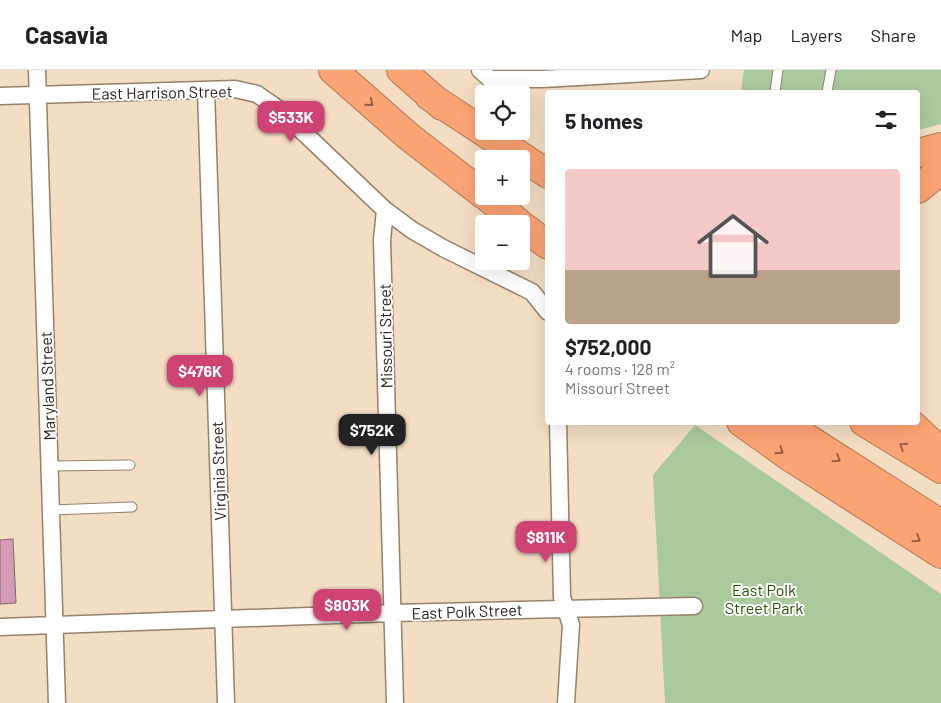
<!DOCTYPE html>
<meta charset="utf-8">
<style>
body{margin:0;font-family:Barlow,sans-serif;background:#f6f6f6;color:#202124;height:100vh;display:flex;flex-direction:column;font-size:19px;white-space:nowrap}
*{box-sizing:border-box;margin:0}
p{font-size:16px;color:#757577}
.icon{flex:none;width:28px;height:28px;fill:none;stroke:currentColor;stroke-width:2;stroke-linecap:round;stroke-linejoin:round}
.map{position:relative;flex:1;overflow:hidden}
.sheet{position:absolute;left:545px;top:20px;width:375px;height:335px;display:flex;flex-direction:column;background:#fff;border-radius:5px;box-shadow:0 5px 20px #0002}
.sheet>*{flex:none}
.buttons{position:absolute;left:475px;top:15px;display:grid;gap:10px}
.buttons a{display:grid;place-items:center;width:55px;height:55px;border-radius:5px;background:#fff;box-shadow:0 5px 20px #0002;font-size:25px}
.price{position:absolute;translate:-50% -42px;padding:0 11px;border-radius:10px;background:#ce4274;color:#fff;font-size:16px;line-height:32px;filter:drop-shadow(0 1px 2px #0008)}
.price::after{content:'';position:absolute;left:50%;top:30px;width:15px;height:11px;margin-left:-8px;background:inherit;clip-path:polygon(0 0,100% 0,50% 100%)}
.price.active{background:#222;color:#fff}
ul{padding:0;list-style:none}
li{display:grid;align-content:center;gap:10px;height:265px;padding:0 20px}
li span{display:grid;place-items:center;height:155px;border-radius:5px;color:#555}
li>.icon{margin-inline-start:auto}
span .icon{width:90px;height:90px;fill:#fffc;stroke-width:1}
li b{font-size:21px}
h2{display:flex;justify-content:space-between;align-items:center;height:60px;padding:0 20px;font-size:21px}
header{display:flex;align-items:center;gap:30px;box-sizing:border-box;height:70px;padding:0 25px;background:#fff;border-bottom:1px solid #e0e0e0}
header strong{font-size:24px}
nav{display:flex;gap:28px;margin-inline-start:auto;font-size:18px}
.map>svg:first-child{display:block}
</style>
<header>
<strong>Casavia</strong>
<nav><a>Map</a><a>Layers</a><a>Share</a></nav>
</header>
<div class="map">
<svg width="941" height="633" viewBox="0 0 941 633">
<rect width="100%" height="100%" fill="#f3ddc3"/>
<path fill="#a9ca9b" d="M744 0H941V54L918 60V22H741Z
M695 355 941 524V633H665L653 405Z"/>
<path fill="#d79ab7" stroke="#826572" d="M13 469 16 533 0 534V470Z"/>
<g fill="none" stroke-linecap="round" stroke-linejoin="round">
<defs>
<path id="service" d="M775 22 778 0
M827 22 831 0
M50 396 130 395
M51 440 132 437"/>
<path id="minor" d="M37 0 57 633
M480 0 490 9H543L701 0
M206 20 226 633
M0 26 235 19 257 24 280 40 385 140 412 160 443 178 532 222 548 242
M385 140 382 170 395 633
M558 352 562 527 571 555 566 633
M0 557 392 543 694 536"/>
<path id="motorway" d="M333 0 408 66 484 125
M401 0 442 36
M429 26 548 104
M918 83 941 77
M918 119 941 100
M486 126 520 154
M521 155 548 175
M741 352 790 387 941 484
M782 352 941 454
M864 352 941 399
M909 352 941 382"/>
</defs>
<use href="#service" stroke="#968169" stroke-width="11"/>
<use href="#minor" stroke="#968169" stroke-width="19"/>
<use href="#motorway" stroke="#b37653" stroke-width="30"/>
<use href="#service" stroke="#fff" stroke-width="9"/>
<use href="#minor" stroke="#fff" stroke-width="16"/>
<use href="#motorway" stroke="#fda474" stroke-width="28"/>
</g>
<defs><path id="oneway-chevron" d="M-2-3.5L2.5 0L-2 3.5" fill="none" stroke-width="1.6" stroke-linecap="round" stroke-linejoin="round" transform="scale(1.25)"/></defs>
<g stroke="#936246">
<use href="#oneway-chevron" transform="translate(370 33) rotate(41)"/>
<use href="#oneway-chevron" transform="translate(903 376) rotate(-147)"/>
<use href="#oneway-chevron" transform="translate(780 381) rotate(35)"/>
<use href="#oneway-chevron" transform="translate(837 389) rotate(33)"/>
<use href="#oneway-chevron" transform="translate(917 469) rotate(33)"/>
</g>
<g text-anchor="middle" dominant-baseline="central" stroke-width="4" stroke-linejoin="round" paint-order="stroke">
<g font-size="16" fill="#292117" stroke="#fff">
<text transform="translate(162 22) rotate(-1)">East Harrison Street</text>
<text transform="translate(385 266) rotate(-91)">Missouri Street</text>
<text transform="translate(47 316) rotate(-92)">Maryland Street</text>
<text transform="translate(218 401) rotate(-92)">Virginia Street</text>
<text transform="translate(467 541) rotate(-2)">East Polk Street</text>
</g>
<g font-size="16" fill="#275308" stroke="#fff">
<text x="764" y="519">East Polk<tspan x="764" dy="18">Street Park</tspan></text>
</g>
</g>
</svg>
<div class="buttons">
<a><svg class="icon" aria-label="locate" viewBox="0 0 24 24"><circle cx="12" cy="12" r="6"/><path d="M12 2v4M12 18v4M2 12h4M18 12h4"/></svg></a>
<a>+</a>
<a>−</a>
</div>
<b class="price" style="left:291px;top:73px">$533K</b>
<b class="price" style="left:200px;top:327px">$476K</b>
<b class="price active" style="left:372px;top:386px">$752K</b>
<b class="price" style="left:546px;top:493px">$811K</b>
<b class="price" style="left:347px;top:561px">$803K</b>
<section class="sheet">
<h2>5 homes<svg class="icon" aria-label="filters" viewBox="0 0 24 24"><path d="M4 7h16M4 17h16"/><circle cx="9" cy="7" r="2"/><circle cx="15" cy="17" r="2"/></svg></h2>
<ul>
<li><span style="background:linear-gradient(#f6c9c9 65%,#b9a48a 0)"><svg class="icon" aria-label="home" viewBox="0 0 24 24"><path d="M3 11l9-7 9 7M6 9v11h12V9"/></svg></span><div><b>$752,000</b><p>4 rooms · 128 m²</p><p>Missouri Street</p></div></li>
</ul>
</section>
</div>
